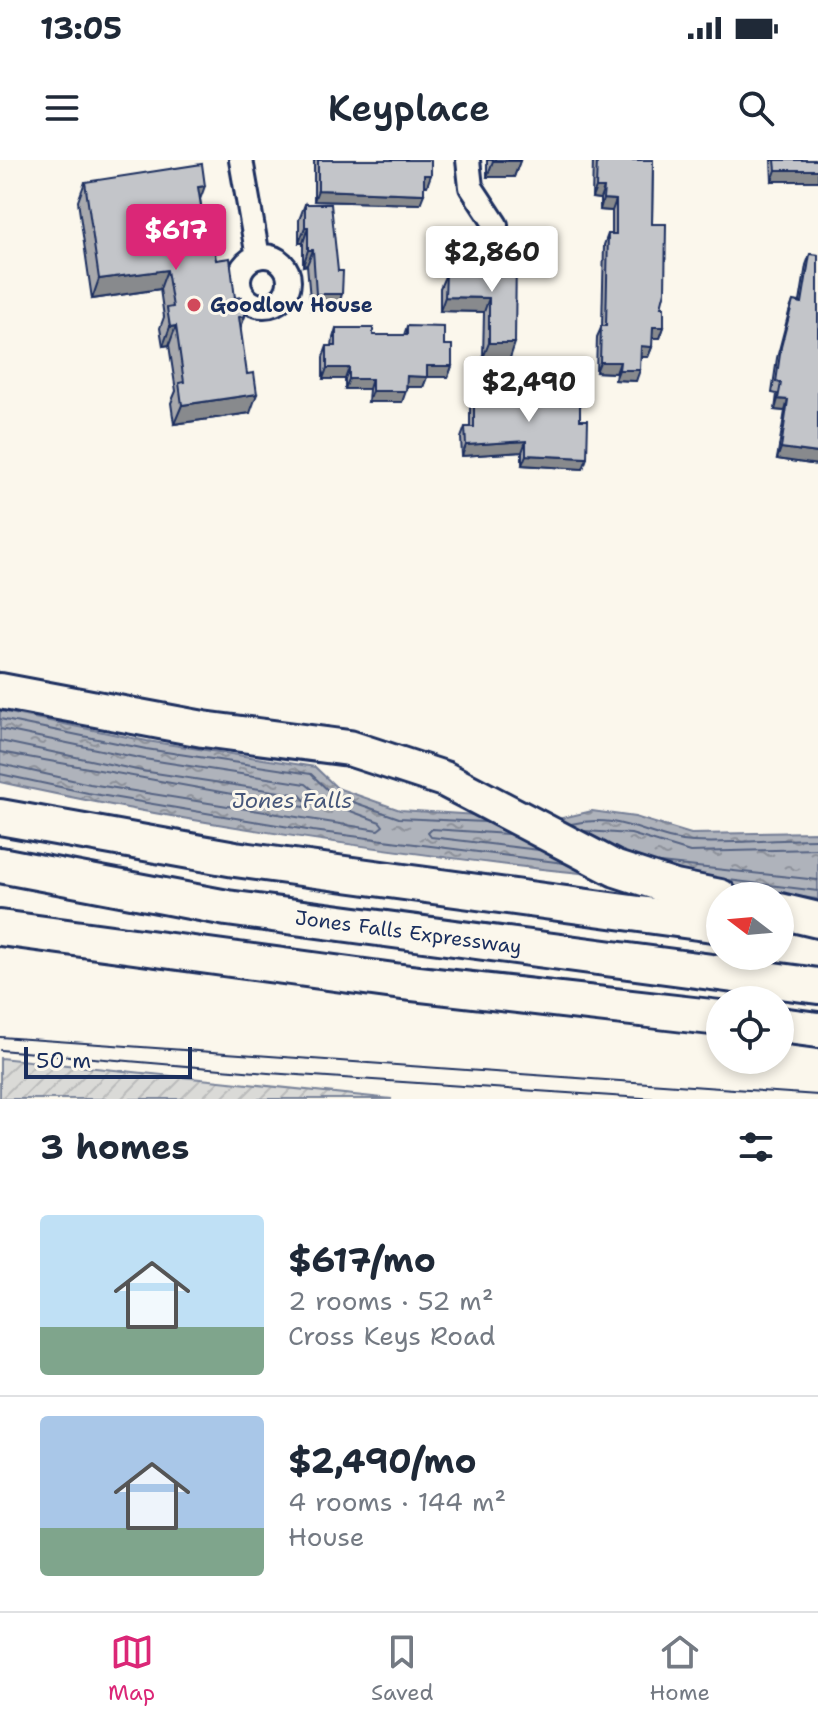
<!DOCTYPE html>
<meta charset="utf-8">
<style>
body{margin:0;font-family:"Shantell Sans",sans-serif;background:#f2f2f3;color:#1f2937;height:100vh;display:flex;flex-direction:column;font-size:30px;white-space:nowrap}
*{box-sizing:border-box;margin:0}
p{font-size:26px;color:#747a83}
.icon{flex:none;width:44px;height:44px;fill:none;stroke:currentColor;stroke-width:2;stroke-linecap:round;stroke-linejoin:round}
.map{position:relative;height:939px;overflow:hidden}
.drawer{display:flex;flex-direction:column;background:#fff;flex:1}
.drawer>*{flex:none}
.needle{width:52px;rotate:286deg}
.controls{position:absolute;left:706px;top:722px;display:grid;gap:16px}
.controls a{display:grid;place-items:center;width:88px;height:88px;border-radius:50%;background:#fff;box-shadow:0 4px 12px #0003;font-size:40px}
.scale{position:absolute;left:24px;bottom:20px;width:168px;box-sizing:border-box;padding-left:8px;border:4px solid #1b2f5e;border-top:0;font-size:22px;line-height:28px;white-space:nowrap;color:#1b2f5e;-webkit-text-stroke:6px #fbf7ec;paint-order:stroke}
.price{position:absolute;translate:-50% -68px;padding:0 18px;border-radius:8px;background:#fff;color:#222;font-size:26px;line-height:52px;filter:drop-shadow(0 2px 4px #0008)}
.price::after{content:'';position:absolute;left:50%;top:48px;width:24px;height:18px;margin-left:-12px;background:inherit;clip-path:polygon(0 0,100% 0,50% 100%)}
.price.on{background:#db2777;color:#fff}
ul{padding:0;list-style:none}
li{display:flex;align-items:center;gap:24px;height:200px;padding:0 40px}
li+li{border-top:2px solid #e0e1e3}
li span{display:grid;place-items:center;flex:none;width:224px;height:160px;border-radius:8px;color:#555}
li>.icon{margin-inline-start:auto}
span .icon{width:96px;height:96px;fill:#fffc;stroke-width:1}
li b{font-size:34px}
h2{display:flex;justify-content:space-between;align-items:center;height:96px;padding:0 40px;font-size:34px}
.status{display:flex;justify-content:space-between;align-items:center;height:56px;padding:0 40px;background:#fff;direction:ltr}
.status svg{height:22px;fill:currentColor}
header{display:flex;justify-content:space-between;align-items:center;height:104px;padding:0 40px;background:#fff;font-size:36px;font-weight:600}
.tabs{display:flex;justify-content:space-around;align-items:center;height:112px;border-top:2px solid #e0e1e3;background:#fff;font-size:22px;color:#747a83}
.tabs a{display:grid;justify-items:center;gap:4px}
.tabs .on{color:#db2777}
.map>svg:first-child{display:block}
</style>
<div class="status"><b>13:05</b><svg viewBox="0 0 49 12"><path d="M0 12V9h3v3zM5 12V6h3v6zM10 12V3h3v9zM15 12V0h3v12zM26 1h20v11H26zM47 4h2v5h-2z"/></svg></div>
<header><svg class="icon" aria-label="menu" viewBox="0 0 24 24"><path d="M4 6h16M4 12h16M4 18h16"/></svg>Keyplace<svg class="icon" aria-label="search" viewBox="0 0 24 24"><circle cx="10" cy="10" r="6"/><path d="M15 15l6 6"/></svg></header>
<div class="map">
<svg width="818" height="939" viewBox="0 0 818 939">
<defs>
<pattern id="garden-furrows" width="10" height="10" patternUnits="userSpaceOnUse" patternTransform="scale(2)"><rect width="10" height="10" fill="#dadad7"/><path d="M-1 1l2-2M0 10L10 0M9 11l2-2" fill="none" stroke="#babbbb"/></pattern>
<pattern id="water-ripples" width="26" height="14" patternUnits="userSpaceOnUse" patternTransform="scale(2)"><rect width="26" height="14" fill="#afb3bb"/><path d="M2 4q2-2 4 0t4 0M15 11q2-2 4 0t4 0" fill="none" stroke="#8e929b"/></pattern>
</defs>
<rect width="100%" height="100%" fill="#fbf7ec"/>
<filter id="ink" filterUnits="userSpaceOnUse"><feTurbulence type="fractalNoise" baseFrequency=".0125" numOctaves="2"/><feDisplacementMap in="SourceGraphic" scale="16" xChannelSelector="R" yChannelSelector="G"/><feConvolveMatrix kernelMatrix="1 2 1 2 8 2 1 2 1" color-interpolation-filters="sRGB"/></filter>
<g filter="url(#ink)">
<path fill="url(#garden-furrows)" stroke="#7a849a" stroke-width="2" d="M0 898 392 939H0Z"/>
<path fill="url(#water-ripples)" stroke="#747e96" stroke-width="2" d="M0 551 147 581 315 607 337 628 400 650 554 660 592 651 635 657 691 674 818 672V739C718 725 616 718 516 706 343 685 170 660 0 622Z"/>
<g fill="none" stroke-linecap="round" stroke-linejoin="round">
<path stroke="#566483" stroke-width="2" d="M0 559 146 589 311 614 333 635 399 658 485 662
M0 569 144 599 306 624 329 643 380 662 383 666 378 670 90 624 0 604
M0 581 142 611 300 635 308 644 304 647 0 592
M0 614 88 633 313 671 564 703
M571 664C622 652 648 679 693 682 734 684 777 679 818 679
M585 671 631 674 690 692 818 689
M508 674 432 669 428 673 431 677 539 690
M660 703 818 720
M728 720 818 731"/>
<defs>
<path id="minor" d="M241 0 258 97
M468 0 471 27 496 65
M239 121a25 25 0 1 1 50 0a25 25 0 1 1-50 0Z"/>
<g id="highway">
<path d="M0 531 203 569 349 588 444 619 616 709 675 728 720 737"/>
<path d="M0 657 235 699 720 765"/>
<path id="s1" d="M0 705 227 748 818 826"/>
<path d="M780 751 818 760"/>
<path d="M0 768 402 822 720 858"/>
<path d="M780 865 818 870"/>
</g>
</defs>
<use href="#minor" stroke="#1b2f5e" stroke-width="28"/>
<use href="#highway" stroke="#1b2f5e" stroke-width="40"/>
<use href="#minor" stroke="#fbf7ec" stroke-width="22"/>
<use href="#highway" stroke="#fbf7ec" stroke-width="34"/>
<path stroke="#1b2f5e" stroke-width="2" d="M0 877 818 935
M0 890 268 913 658 939"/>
</g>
<path fill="#a8a9ad" stroke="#1b2f5e" stroke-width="2" d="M314 0H431L427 26H424L420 44 314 41Z
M487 0H520L514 17H487Z
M593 0H653L652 64 664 167 660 178H652V187L648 197H640L636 221 615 220 616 213 596 212 597 177 602 166 604 85 608 74H612V51L600 50V39L592 38Z
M771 0H818L772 21Z
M85 22 200 39 207 83 245 156 240 168 250 253 174 264 171 243 176 231 169 185 163 186 160 168 164 157 160 129 92 139 78 41Z
M305 44 337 150H311L307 105 303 106V83H299V60Z
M489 94 510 198H483L484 152 440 151V128L446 114 484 112V108Z
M810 94 818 95V305L777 299 785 251 775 250 777 234 772 233 777 198 789 152 793 141 800 142 806 105Z
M407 166 444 185 452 206 448 217H427L423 227H406L402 242H368L369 229H345V219H323V197L327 186H332L333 178 336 168 373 175H404Z
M474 229 533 241 580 260 583 309 522 305V292L462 296 461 278 465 267H470V240Z"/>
<path fill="#888a8d" stroke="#1b2f5e" stroke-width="2" d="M493 1H520L514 17H487Z
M776 10H818V21H772Z
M424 15H431L427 26H420Z
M205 26 198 45V27Z
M596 28H604L600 39 592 38Z
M318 30 424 34 420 44 314 41Z
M603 39 616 40 612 51 600 50Z
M305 67H308L303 83H299Z
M308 90H313L307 105 303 106Z
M167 110 160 129 92 139 99 119Z
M316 134H342L337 150H311Z
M445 137 489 138 484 152 440 151Z
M245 156 238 176 239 157Z
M176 166 169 185 163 186 170 167Z
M653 167H664L660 178H649Z
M489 183H515L510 198H483Z
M641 186 652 187 648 197H637Z
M600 202H620L616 213 596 212Z
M427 206H452L448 217H423Z
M327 208H349L345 219H323Z
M619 210H640L636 221 615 220Z
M407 216 427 217 423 227H403Z
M349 219H372L369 229H345Z
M372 231H406L402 242H368Z
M257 234 250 253 174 264 182 245Z
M778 239 788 240 785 251 775 250Z
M526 281 522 292 462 296 466 285Z
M781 288 818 293V305L777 299Z
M526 295 587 298 583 309 522 305Z"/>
<path fill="#c3c5c9" stroke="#1b2f5e" stroke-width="2" d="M318 0H431V15H424V34L318 30Z
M493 0H520V1H493Z
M597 0H653L652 64H666L665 131 661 147H664V167H653L652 187 641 186 640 210H619L620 202H600L601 166H606L608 74H616V40L603 39 604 28H596Z
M775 0H818V10H776Z
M202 4 205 26 198 27 207 83 213 82 216 100 230 98 235 138 242 137 245 156 239 157 247 214 254 213 257 234 182 245 179 223 184 222 176 166 170 167 167 148 173 147 167 110 99 119 85 22Z
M305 44H331L338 111H343L342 134H316L313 90H308V67H305Z
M489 94H516L515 183H489V138L445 137 446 114 490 112Z
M810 94 818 95V293L781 288 788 240 778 239 781 223 776 222 781 187 793 141 802 143Z
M407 166 444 167V185H452V206H427V217L407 216 406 231H372V219H349V208H327V186H336V168H373V175H407Z
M474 229H510V237L533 236V241L580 242V260H588L587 298 526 295V281L466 285 465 267H474Z"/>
</g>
<circle fill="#d1495b" stroke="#fbf7ec" stroke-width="3" cx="194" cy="145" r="8"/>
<g text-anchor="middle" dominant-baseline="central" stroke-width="6" stroke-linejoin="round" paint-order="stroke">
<g font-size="20" font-weight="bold" fill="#1b2f5e" stroke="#fbf7ec" text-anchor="start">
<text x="210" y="145">Goodlow House</text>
</g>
<g font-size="20" fill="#1b2f5e" stroke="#fbf7ec">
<text stroke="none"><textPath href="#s1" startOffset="414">Jones Falls Expressway</textPath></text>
</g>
<g font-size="22" font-style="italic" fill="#47577a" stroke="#fbf7ec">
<text x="292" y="640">Jones Falls</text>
</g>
</g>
</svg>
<div class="controls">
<a><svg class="needle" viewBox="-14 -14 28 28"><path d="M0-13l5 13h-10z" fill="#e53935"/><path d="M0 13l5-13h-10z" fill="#747a83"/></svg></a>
<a><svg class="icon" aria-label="locate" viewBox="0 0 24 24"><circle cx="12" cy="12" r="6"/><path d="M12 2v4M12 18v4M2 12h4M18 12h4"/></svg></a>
</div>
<div class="scale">50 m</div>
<b class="price on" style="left:176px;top:112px">$617</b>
<b class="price" style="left:492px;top:134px">$2,860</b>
<b class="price" style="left:529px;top:264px">$2,490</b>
</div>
<section class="drawer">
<h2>3 homes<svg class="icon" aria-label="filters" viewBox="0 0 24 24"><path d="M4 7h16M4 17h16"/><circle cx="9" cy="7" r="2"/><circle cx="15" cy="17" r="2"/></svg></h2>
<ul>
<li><span style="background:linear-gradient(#bfe0f5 70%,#7fa58c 0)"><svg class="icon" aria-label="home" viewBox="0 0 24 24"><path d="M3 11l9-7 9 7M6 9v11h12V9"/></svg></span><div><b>$617/mo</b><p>2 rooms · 52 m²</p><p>Cross Keys Road</p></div></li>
<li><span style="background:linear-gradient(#a9c7e8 70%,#7fa58c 0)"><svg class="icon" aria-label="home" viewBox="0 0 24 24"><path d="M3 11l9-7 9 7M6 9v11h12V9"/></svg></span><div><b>$2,490/mo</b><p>4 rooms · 144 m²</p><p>House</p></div></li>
</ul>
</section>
<nav class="tabs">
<a class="on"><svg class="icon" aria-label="map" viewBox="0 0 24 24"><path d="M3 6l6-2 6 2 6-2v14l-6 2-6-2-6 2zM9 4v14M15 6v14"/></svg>Map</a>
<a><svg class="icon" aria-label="saved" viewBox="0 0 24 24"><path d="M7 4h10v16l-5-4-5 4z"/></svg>Saved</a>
<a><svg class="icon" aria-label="home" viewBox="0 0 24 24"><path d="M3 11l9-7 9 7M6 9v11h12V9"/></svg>Home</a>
</nav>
